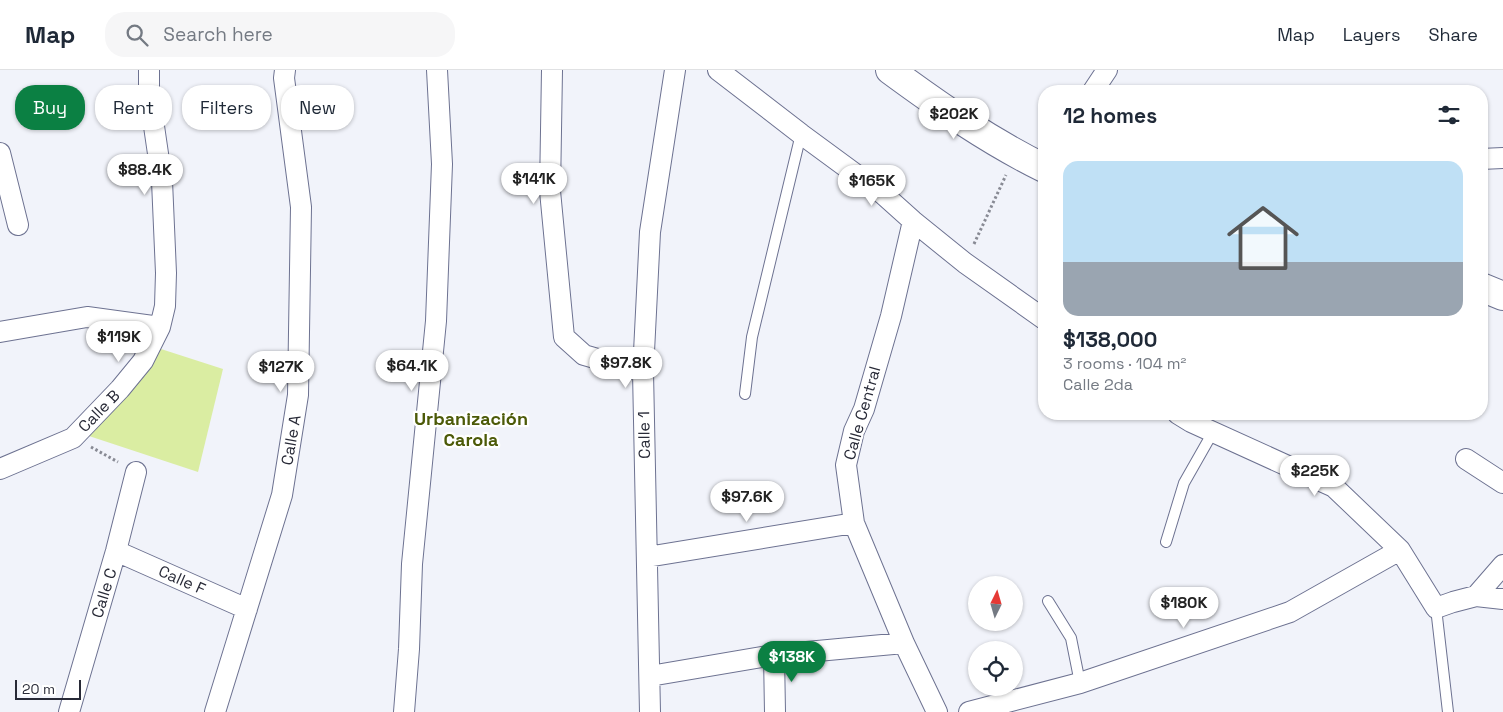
<!DOCTYPE html>
<meta charset="utf-8">
<style>
body{margin:0;font-family:"Space Grotesk",sans-serif;background:#f6f6f7;color:#1f2937;height:100vh;display:flex;flex-direction:column;font-size:19px;white-space:nowrap}
*{box-sizing:border-box;margin:0}
p{font-size:16px;color:#747a83}
.icon{flex:none;width:28px;height:28px;fill:none;stroke:currentColor;stroke-width:2;stroke-linecap:round;stroke-linejoin:round}
.map{position:relative;flex:1;overflow:hidden}
.panel{position:absolute;left:1038px;top:15px;width:450px;height:335px;display:flex;flex-direction:column;background:#fff;border-radius:20px;box-shadow:0 1px 4px #0004}
.panel>*{flex:none}
.top-card{position:absolute;left:15px;top:15px;width:475px;height:45px;display:flex;gap:10px}
.needle{width:32px;rotate:5deg}
.fabs{position:absolute;left:968px;top:506px;display:grid;gap:10px}
.fabs a{display:grid;place-items:center;width:55px;height:55px;border-radius:50%;background:#fff;box-shadow:0 1px 4px #0004;font-size:25px}
.scale{position:absolute;left:15px;bottom:12px;width:66px;box-sizing:border-box;padding-left:5px;border:2px solid #282a37;border-top:0;font-size:14px;line-height:18px;white-space:nowrap;color:#282a37;-webkit-text-stroke:4px #fff;paint-order:stroke}
.price{position:absolute;translate:-50% -42px;padding:0 11px;border-radius:18px;background:#fff;color:#222;font-size:16px;line-height:32px;filter:drop-shadow(0 1px 2px #0008)}
.price::after{content:'';position:absolute;left:50%;top:30px;width:15px;height:11px;margin-left:-8px;background:inherit;clip-path:polygon(0 0,100% 0,50% 100%)}
.price.current{background:#0b8043;color:#fff}
ul{padding:0;list-style:none}
li{display:grid;align-content:center;gap:10px;height:265px;padding:0 25px}
li+li{border-top:1px solid #e0e1e3}
li span{display:grid;place-items:center;height:155px;border-radius:15px;color:#555}
li>.icon{margin-inline-start:auto}
span .icon{width:90px;height:90px;fill:#fffc;stroke-width:1}
li b{font-size:21px}
h2{display:flex;justify-content:space-between;align-items:center;height:60px;padding:0 25px;font-size:21px}
.tag{padding:0 18px;border-radius:20px;background:#fff;box-shadow:0 1px 4px #0004;font-size:18px;line-height:45px}
.tag.current{background:#0b8043;color:#fff}
header{display:flex;align-items:center;gap:30px;box-sizing:border-box;height:70px;padding:0 25px;background:#fff;border-bottom:1px solid #e0e1e3}
header strong{font-size:24px}
nav{display:flex;gap:28px;margin-inline-start:auto;font-size:18px}
.search{width:350px;height:45px;background:#f6f6f7;display:flex;align-items:center;gap:12px;box-sizing:border-box;padding:0 18px;border-radius:20px;color:#747a83;font-size:19px}
.map>svg:first-child{display:block}
</style>
<header>
<strong>Map</strong>
<div class="search"><svg class="icon" aria-label="search" viewBox="0 0 24 24"><circle cx="10" cy="10" r="6"/><path d="M15 15l6 6"/></svg>Search here</div>
<nav><a>Map</a><a>Layers</a><a>Share</a></nav>
</header>
<div class="map">
<svg width="1503" height="642" viewBox="0 0 1503 642">
<rect width="100%" height="100%" fill="#f1f3fa"/>
<path fill="#daeda2" d="M161 279 223 299 198 402 89 366Z"/>
<g fill="none" stroke-linecap="round" stroke-linejoin="round">
<defs>
<path id="lane" d="M745 324 752 267 801 64
M1166 472 1184 413 1213 362
M1048 531 1071 568 1080 613
M1436 538 1448 642"/>
<path id="street" d="M149 0V22L162 111 166 203 165 236 160 257
M552 0 550 121 564 267 584 285 643 302
M718 0 801 64 884 125 913 151 965 193 1044 249
M1093 21 1107 0
M0 83 18 155
M1481 89 1503 88
M913 151 891 246 864 339 854 361 846 395 854 453 904 573 937 642
M0 262 87 247 160 257 143 291 120 319 73 368 0 399
M1178 344 1191 352 1334 417 1400 480 1436 538 1453 532 1476 526 1503 529
M1466 389 1503 413
M116 481 247 539
M647 487 854 453
M1476 526 1503 495
M774 585 775 642
M650 606 774 585 904 573
M69 642 116 481 136 402
M215 642 282 425 298 325 301 137 284 8 285 0
M404 642 409 579 412 494 436 251 442 94 437 0
M650 642 643 302 650 162 675 0
M969 642 1080 613 1290 542 1400 480"/>
<path id="secondary" d="M890 0C939 36 989 71 1044 98
M1481 217 1503 226"/>
</defs>
<use href="#lane" stroke="#6d7291" stroke-width="12"/>
<use href="#street" stroke="#6d7291" stroke-width="22"/>
<use href="#secondary" stroke="#6d7291" stroke-width="30"/>
<path stroke="#888a94" stroke-width="3" stroke-dasharray="2.5 2.5" stroke-linecap="butt" d="M974 174 1006 105
M91 377 118 392"/>
<use href="#lane" stroke="#fff" stroke-width="10"/>
<use href="#street" stroke="#fff" stroke-width="20"/>
<use href="#secondary" stroke="#fff" stroke-width="28"/>
</g>
<g text-anchor="middle" dominant-baseline="central" stroke-width="4.5" stroke-linejoin="round" paint-order="stroke">
<g font-size="16" fill="#282a37" stroke="#fff">
<text transform="translate(99 341) rotate(-46)">Calle B</text>
<text transform="translate(862 343) rotate(-74)">Calle Central</text>
<text transform="translate(644 365) rotate(-91)">Calle 1</text>
<text transform="translate(291 370) rotate(-80)">Calle A</text>
<text transform="translate(182 510) rotate(24)">Calle F</text>
<text transform="translate(104 523) rotate(-73)">Calle C</text>
</g>
<g font-size="18" font-weight="bold" fill="#4c5a08" stroke="#fff">
<text x="471" y="348">Urbanización<tspan x="471" dy="21">Carola</tspan></text>
</g>
</g>
</svg>
<div class="fabs">
<a><svg class="needle" viewBox="-14 -14 28 28"><path d="M0-13l5 13h-10z" fill="#e53935"/><path d="M0 13l5-13h-10z" fill="#747a83"/></svg></a>
<a><svg class="icon" aria-label="locate" viewBox="0 0 24 24"><circle cx="12" cy="12" r="6"/><path d="M12 2v4M12 18v4M2 12h4M18 12h4"/></svg></a>
</div>
<div class="scale">20 m</div>
<b class="price" style="left:954px;top:70px">$202K</b>
<b class="price" style="left:145px;top:126px">$88.4K</b>
<b class="price" style="left:534px;top:135px">$141K</b>
<b class="price" style="left:872px;top:137px">$165K</b>
<b class="price" style="left:119px;top:293px">$119K</b>
<b class="price" style="left:626px;top:319px">$97.8K</b>
<b class="price" style="left:412px;top:322px">$64.1K</b>
<b class="price" style="left:281px;top:323px">$127K</b>
<b class="price" style="left:1315px;top:427px">$225K</b>
<b class="price" style="left:747px;top:453px">$97.6K</b>
<b class="price" style="left:1184px;top:559px">$180K</b>
<b class="price current" style="left:792px;top:613px">$138K</b>
<div class="top-card">
<a class="tag current">Buy</a>
<a class="tag">Rent</a>
<a class="tag">Filters</a>
<a class="tag">New</a>
</div>
<section class="panel">
<h2>12 homes<svg class="icon" aria-label="filters" viewBox="0 0 24 24"><path d="M4 7h16M4 17h16"/><circle cx="9" cy="7" r="2"/><circle cx="15" cy="17" r="2"/></svg></h2>
<ul>
<li><span style="background:linear-gradient(#bfe0f5 65%,#9aa5b1 0)"><svg class="icon" aria-label="home" viewBox="0 0 24 24"><path d="M3 11l9-7 9 7M6 9v11h12V9"/></svg></span><div><b>$138,000</b><p>3 rooms · 104 m²</p><p>Calle 2da</p></div></li>
</ul>
</section>
</div>
